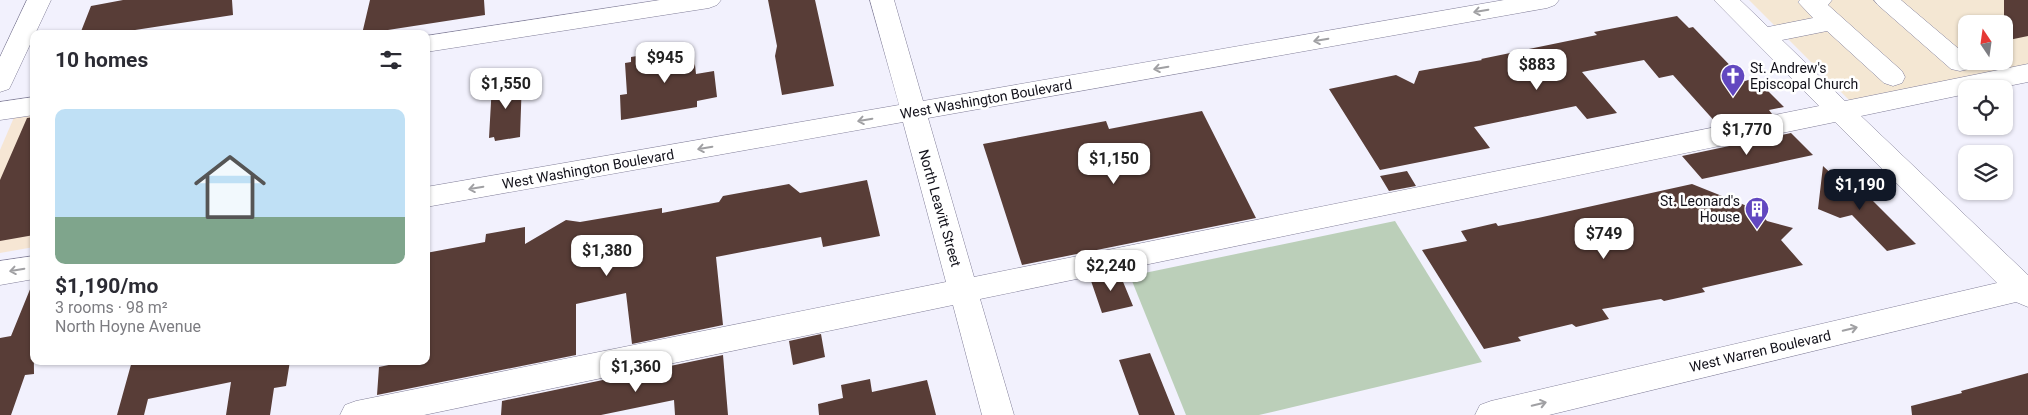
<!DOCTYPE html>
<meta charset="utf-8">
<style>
body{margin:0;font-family:Roboto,sans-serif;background:#f2f2f3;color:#2b2b33;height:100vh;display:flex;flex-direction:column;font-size:19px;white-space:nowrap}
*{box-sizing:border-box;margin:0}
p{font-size:16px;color:#7c7c81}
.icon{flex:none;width:28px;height:28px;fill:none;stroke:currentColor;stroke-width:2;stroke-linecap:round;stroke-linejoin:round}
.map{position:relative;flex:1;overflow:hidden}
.side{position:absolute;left:30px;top:30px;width:400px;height:335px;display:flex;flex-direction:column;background:#fff;border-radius:10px;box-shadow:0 1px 4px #0004}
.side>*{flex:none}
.needle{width:32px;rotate:347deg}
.tools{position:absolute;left:1958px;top:15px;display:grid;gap:10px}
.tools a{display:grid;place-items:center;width:55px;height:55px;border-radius:10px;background:#fff;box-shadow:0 1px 4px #0004;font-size:25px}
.price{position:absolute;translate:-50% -42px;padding:0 11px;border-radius:10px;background:#fff;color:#222;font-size:16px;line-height:32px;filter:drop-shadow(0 1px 2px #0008)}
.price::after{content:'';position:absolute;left:50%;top:30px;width:15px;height:11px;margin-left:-8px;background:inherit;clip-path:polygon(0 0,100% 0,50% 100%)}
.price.current{background:#111827;color:#fff}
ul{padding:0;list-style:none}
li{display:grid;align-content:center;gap:10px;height:265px;padding:0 25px}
li span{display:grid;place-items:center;height:155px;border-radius:10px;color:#555}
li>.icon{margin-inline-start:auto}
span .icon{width:90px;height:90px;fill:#fffc;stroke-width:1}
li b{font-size:21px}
h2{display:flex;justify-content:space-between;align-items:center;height:60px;padding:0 25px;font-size:21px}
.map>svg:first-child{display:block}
</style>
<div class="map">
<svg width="2028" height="415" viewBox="0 0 2028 415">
<rect width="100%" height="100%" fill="#f2f1fd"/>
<path fill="#f4e7d3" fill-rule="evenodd" d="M1749 0H2028V73L1857 108ZM1966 24H2004V61H1966Z"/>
<path fill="#f6e6d4" d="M34 106V247L0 253V150L18 108Z"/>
<path fill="#bbcfb9" d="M1395 221 1482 362 1259 415H1186L1130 276Z"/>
<path fill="#583d37" d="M123 0H232L233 15 109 34H80L91 6Z
M370 0H484L485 15 362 34Z
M768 0H815L834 86 782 95 775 56 777 46Z
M2004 0H2028V36L2004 41Z
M1677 16 1689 28 1693 27 1745 81 1755 78 1784 107 1769 110 1772 114 1718 125 1673 75 1659 78 1644 60 1582 72 1617 113 1587 119 1576 106 1474 127 1490 148 1380 170 1329 89 1396 75 1414 84 1419 71 1482 60 1481 59 1597 35 1594 32Z
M693 47 696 74 714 71 717 97 697 101V107L621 120 620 95 627 94 625 63 631 62V57Z
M522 79 520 137 495 141 494 137 489 138 492 84Z
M1202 111 1256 218 1022 265 983 144 1106 121 1109 129Z
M34 117V235L0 241V180L27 118Z
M1791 133 1813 155 1702 179 1682 156Z
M1823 166 1838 180 1850 178 1916 244 1887 251 1852 215 1840 218 1818 209Z
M1407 171 1416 186 1389 191 1380 176Z
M867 180 880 236 823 247 821 237 716 257 723 325 632 344 626 293 576 304V355L377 395 379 367 408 361H426V253L485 242 486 234 525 227V244L566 220 580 222 662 208V213L719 202 723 196 789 184 800 193Z
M1692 184 1757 210 1767 221 1793 228 1781 240 1803 265 1702 288 1705 292 1664 301 1661 299 1602 309 1609 319 1576 327 1572 324 1518 337 1521 341 1484 349 1422 250 1467 241 1461 231 1496 223 1498 226 1538 218Z
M1119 272 1133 306 1102 313 1090 278Z
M33 282 34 374 25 375 11 415H0V338L11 336Z
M821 334 825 357 793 365 789 341Z
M1150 353 1175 415H1139L1119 360Z
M723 355 728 415H675L674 400 601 415H501L502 401Z
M132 361H290L286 386 274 388 270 415H226L231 382 148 399 144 415H117Z
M2028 373V415H1912L1911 406 1962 393 1961 391Z
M870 379 872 392 927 380 936 415H819L818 404 843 398 841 385Z"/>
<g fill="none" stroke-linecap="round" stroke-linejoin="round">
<defs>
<path id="minor" d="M27 0H51L12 83 9 89 0 92V57Z
M660 0H721L717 5 709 8 426 52V36Z
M870 0H894L923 101 1504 0H1559L1555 5 1547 8 928 118 974 277 1819 106 1714 0H1740L1768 27 1813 18 1798 2 1800 0H1832L1828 5 1902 71 1905 77 1902 83 1893 86 1884 83 1827 31 1782 40 1845 101 2028 64V82L1993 89H1966V94L1861 116 2028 275V307L2016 302 1549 415H1475L1480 405 1491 401 1997 283 1835 122 980 299 1014 415H982L953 305 424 415H340L345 405 356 401 946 282 903 122 426 207V187L899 105Z
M1874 0H1901L1966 55V61L1972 63 1969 69 1960 71 1951 69 1878 5Z
M34 97V115L0 120V102Z
M34 256V279L0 285V261Z"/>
</defs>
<use href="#minor" stroke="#817e98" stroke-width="1"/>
<use href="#minor" fill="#fff" fill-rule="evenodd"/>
</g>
<defs><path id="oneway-shaft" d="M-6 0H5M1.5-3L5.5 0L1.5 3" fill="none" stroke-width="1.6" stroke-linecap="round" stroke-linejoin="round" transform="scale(1.25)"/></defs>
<g stroke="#a0a0a3">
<use href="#oneway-shaft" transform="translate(1481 11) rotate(170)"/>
<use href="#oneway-shaft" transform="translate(1321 40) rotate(170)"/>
<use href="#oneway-shaft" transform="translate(1161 68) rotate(170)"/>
<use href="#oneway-shaft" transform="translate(865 120) rotate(170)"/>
<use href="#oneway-shaft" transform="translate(705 148) rotate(170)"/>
<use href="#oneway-shaft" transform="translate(476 188) rotate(170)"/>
<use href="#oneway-shaft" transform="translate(17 270) rotate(170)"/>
<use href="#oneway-shaft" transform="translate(1850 329) rotate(-13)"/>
<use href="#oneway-shaft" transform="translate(1539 404) rotate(-13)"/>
</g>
<defs>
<symbol id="church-pin" viewBox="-11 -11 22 30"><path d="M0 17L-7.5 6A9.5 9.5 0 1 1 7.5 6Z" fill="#6248c0" stroke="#fff"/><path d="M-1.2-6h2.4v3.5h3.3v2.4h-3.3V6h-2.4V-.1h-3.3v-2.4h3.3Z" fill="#fff"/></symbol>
<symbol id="building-pin" viewBox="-11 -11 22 30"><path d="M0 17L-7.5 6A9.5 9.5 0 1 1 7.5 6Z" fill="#6248c0" stroke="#fff"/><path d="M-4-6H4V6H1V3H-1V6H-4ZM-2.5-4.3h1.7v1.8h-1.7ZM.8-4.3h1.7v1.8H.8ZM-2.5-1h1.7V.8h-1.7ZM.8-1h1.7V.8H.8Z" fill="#fff"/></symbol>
</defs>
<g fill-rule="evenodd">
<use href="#church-pin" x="1719" y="62" width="28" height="38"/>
<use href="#building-pin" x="1743" y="195" width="28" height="38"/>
</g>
<g text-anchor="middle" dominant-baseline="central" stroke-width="5" stroke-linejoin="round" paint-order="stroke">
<g font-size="14" fill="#12111a" stroke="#fff" text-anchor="start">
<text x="1750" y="68">St. Andrew's<tspan x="1750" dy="16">Episcopal Church</tspan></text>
<text x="1740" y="201" text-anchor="end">St. Leonard's<tspan x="1740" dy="16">House</tspan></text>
</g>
<g font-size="14" fill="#12111a" stroke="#fff">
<text transform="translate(986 99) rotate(-10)">West Washington Boulevard</text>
<text transform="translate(588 169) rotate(-10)">West Washington Boulevard</text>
<text transform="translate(940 208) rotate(74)">North Leavitt Street</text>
<text transform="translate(1760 351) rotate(-13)">West Warren Boulevard</text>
</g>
</g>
</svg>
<div class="tools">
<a><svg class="needle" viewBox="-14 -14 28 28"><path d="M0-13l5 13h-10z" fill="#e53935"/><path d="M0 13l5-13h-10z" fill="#7c7c81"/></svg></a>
<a><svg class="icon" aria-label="locate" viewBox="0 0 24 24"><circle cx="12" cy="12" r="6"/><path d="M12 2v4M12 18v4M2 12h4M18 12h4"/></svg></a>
<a><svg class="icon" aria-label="layers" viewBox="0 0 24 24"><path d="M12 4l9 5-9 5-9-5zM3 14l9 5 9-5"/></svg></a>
</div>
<b class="price" style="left:665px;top:84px">$945</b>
<b class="price" style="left:1537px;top:91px">$883</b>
<b class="price" style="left:506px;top:110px">$1,550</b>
<b class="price" style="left:1747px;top:156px">$1,770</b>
<b class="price" style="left:1114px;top:185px">$1,150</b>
<b class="price current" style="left:1860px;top:211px">$1,190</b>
<b class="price" style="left:1604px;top:260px">$749</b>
<b class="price" style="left:607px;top:277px">$1,380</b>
<b class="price" style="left:1111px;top:292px">$2,240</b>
<b class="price" style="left:636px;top:393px">$1,360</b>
<section class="side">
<h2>10 homes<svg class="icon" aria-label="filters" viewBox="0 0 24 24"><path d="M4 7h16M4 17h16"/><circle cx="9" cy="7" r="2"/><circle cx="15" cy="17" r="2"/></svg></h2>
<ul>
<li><span style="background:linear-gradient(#bfe0f5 70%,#7fa58c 0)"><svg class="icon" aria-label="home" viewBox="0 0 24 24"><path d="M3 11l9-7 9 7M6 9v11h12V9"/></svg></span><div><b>$1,190/mo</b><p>3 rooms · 98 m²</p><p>North Hoyne Avenue</p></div></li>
</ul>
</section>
</div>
